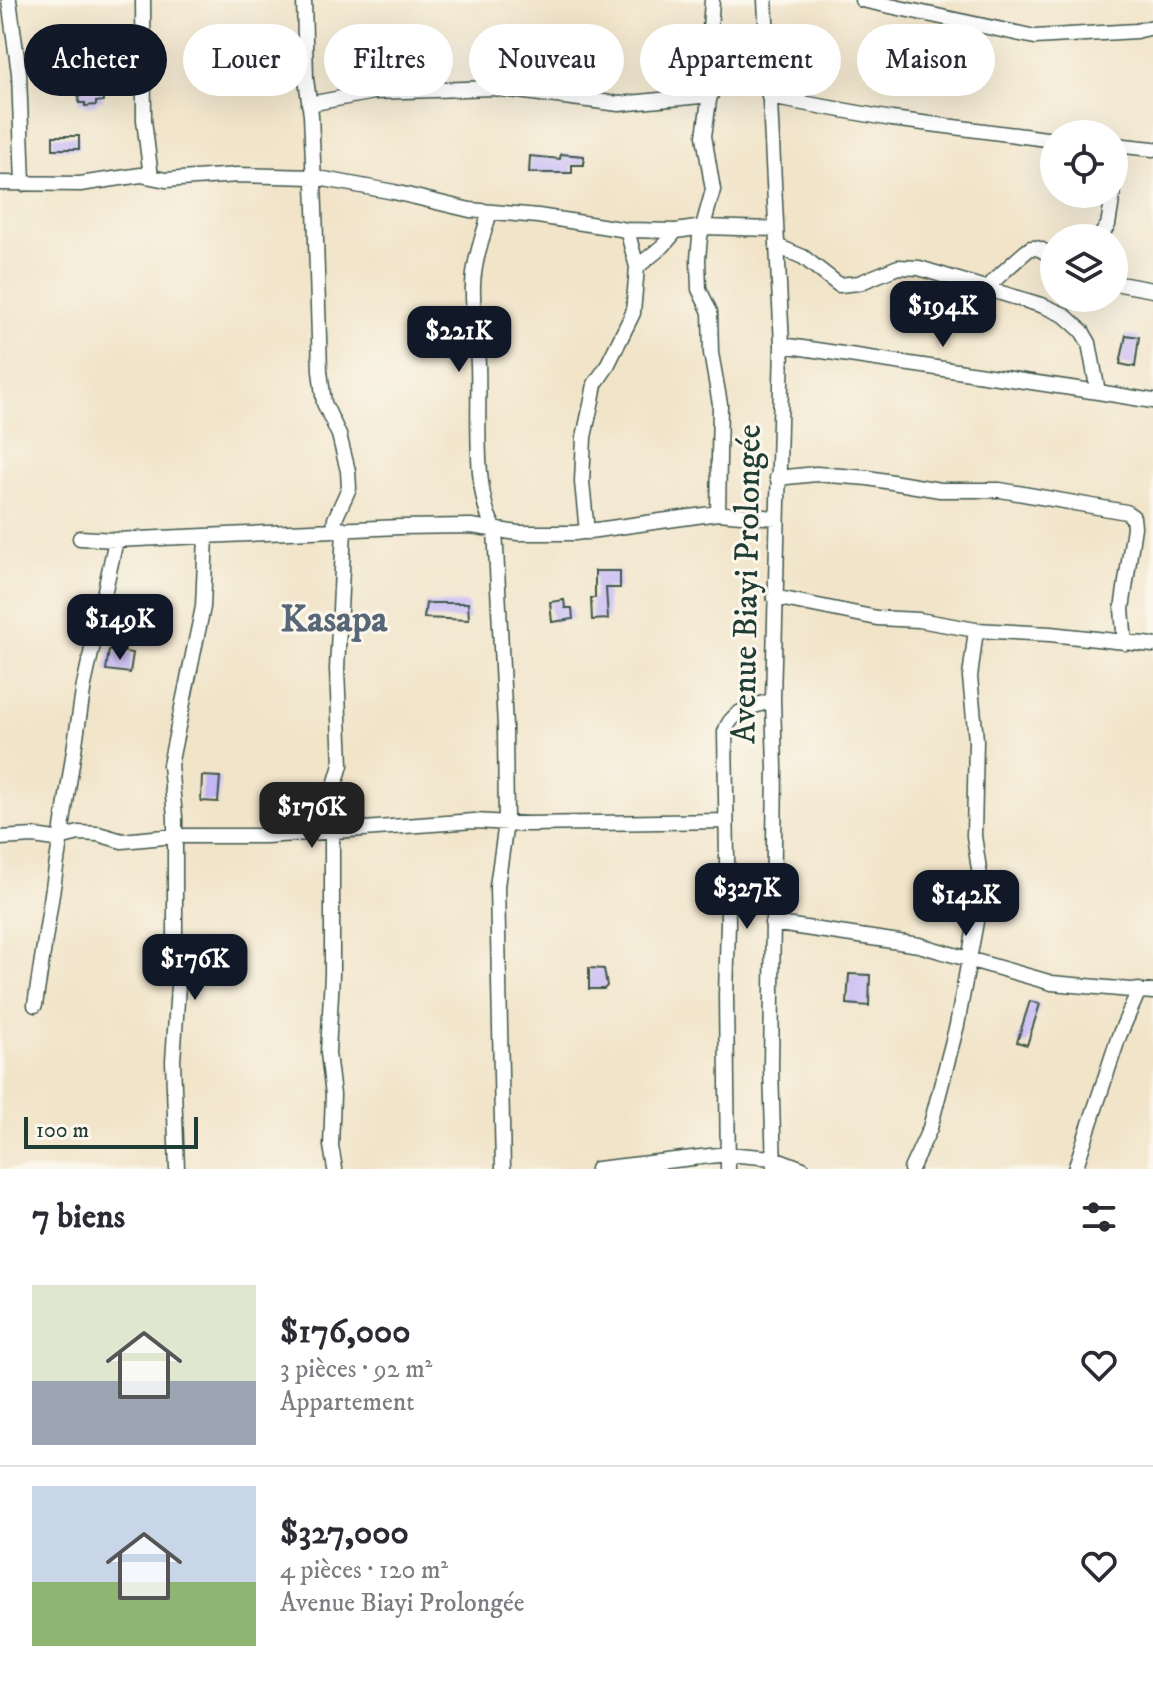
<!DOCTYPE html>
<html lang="fr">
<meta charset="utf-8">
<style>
body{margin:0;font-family:"IM FELL DW Pica",serif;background:#f7f7f7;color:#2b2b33;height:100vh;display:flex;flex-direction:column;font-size:30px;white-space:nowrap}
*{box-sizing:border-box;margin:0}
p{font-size:26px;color:#7c7c81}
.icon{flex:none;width:44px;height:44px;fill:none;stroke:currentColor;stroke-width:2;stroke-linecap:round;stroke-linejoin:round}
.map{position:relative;height:1169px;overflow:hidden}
.details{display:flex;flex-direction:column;background:#fff;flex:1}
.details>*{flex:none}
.top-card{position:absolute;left:24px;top:24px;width:1106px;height:72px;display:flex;gap:16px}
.controls{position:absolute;left:1040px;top:120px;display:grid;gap:16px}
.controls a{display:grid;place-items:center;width:88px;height:88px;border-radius:50%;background:#fff;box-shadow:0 8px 32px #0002;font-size:40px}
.scale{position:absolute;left:24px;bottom:20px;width:174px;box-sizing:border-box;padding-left:8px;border:4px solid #1f3d34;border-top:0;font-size:22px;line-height:28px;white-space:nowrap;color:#1f3d34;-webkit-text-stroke:6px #fbf7ec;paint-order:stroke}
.price{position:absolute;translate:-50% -68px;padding:0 18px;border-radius:16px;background:#111827;color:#fff;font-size:26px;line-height:52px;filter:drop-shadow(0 2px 4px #0008)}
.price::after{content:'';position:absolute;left:50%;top:48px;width:24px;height:18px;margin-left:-12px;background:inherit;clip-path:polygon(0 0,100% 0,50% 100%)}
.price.current{background:#222;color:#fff}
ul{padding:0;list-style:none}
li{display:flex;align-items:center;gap:24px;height:200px;padding:0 32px}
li+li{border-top:2px solid #e1e1e2}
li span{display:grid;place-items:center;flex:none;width:224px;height:160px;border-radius:0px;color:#555}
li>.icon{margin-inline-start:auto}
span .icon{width:96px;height:96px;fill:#fffc;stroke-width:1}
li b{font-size:34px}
h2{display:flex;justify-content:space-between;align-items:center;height:96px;padding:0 32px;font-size:34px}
.chip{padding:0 28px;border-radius:36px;background:#fff;box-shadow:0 8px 32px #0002;font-size:28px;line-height:72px}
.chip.current{background:#111827;color:#fff}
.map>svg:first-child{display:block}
</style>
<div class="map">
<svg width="1153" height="1169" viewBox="0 0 1153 1169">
<rect width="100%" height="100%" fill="#fbf7ec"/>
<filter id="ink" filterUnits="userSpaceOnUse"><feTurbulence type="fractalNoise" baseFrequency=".0125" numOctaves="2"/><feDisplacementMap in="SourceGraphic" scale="16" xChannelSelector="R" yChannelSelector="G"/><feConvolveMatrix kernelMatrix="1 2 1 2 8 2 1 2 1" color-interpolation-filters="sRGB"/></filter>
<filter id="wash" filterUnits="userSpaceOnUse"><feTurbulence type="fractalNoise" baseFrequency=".006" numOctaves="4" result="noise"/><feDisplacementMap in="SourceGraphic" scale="32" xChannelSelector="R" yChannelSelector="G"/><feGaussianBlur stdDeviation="1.8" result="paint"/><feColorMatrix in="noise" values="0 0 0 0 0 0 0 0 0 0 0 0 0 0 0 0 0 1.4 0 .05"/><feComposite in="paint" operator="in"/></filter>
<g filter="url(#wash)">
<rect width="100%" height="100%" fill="#f1e4c9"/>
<g id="blocks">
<path fill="#c3b6f5" d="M85 28 94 29V50H79V43L51 45 50 29Z
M263 43 264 58 241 59 240 44Z
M101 80 103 101 96 102V105L85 106V103H79L78 81Z
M53 136H79V149H53Z
M561 154 584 156V165H572V173H529L530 156 560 159Z
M1126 335 1139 337 1135 367 1120 364Z
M595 571H620V588H606L608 619 592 620 591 598H595Z
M564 600 565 608H572L573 619 552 622 550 602Z
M426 603H468L469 620 424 618Z
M109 650 133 653 130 673 106 670Z
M202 776 220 777 218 802 201 801Z
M589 968 604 969 607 986 604 989H589Z
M849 974 870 975 869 1006 847 1004Z
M1030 1001 1040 1004 1027 1045 1017 1042Z"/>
</g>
</g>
<g filter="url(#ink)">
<use href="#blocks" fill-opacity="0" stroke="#3e564a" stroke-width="2"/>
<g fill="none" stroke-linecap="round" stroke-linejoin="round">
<defs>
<path id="minor" d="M9 0 19 73 23 184
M143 0 144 120 151 177
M304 0 306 79 311 115 315 208 320 371 324 403 339 435 348 471 349 488 335 519 334 530
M712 0 710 29 714 65 704 136 713 190 700 237 698 259 699 289 710 312 711 353 720 404 718 513
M765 0 782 345 773 700 775 768 771 1067 774 1169
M862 0 1035 37 1136 31 1153 27
M769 97 892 119 1054 140
M309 104 374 92 493 88 619 104 711 95
M1114 145 1153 149
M1114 178 1116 146
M0 183 80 184 141 175 166 180 238 175 313 177 394 192 470 210 538 216 627 230 676 231 703 227 776 229
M490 212C483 236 474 260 473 285 472 311 477 338 478 365 480 408 472 494 495 529L505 727 506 823 497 886 503 1169
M1099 238 1108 225 1113 194
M777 246 803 257 839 285 859 283 898 267 919 268 1044 306 1064 315 1082 331 1089 343 1098 392 1153 401
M637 267 663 246 676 231
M1114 283 1153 290
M986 288C993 282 1026 250 1031 248 1040 246 1047 254 1054 259
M782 345 1098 392
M777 478 816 474 868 478 940 490H1000L1126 512 1133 517 1134 527 1122 609 1125 643
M587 532 582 482 584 437 592 400 595 384 606 368 633 313 637 267 627 230
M80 538 116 540 400 527 471 526 518 533H575L718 513 776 518
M774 597 877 618 919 620 976 630 1050 634 1153 645
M0 838 34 836 55 839 79 833 98 834 122 841 175 836H266L474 821 528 824 725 821
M772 923 919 945 1052 983 1153 992
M35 1005 84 685 116 540
M177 1169 173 1061 178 986 175 943V817L170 765 203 607 206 536
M335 1169 331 1146 333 1095 328 1053 332 974V795L341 765 337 669 344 530
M597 1169 727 1154 774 1158 803 1169
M728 1169 726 996 728 923 725 732C731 710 753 707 773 700
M911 1169 930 1128 957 1025 982 889 974 836 976 740 970 677 976 630
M1075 1169 1119 1036 1139 990"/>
</defs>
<use href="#minor" stroke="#3e564a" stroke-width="17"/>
<use href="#minor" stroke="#fff" stroke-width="14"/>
</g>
</g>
<g text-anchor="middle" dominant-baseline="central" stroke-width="6" stroke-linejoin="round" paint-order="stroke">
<g font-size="34" fill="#1f3d34" stroke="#fbf7ec">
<text transform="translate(747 584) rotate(-89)">Avenue Biayi Prolongée</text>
</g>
<g font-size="38" font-weight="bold" fill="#586778" stroke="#fbf7ec">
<text x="334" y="620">Kasapa</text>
</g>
</g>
</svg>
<div class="controls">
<a><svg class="icon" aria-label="locate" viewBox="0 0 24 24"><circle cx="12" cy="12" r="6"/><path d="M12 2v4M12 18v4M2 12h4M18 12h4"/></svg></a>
<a><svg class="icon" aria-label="layers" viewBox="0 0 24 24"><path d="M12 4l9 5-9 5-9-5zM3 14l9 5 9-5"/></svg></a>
</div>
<div class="scale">100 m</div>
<b class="price" style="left:943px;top:349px">$194K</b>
<b class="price" style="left:459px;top:374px">$221K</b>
<b class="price" style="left:120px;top:662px">$149K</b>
<b class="price current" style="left:312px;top:850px">$176K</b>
<b class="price" style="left:747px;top:931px">$327K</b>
<b class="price" style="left:966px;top:938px">$142K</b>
<b class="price" style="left:195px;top:1002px">$176K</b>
<div class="top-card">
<a class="chip current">Acheter</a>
<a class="chip">Louer</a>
<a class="chip">Filtres</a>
<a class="chip">Nouveau</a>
<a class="chip">Appartement</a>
<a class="chip">Maison</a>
</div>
</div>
<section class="details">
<h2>7 biens<svg class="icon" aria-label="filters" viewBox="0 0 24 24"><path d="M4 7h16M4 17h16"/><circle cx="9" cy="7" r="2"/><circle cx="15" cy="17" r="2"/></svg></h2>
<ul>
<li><span style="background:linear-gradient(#dfe7d0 60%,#9aa5b1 0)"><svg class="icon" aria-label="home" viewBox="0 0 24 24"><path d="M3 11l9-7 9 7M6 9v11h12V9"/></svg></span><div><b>$176,000</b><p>3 pièces · 92 m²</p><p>Appartement</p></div><svg class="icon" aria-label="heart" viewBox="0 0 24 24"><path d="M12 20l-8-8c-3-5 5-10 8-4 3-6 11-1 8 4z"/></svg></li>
<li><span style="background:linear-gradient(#c9d6e8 60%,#8fb573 0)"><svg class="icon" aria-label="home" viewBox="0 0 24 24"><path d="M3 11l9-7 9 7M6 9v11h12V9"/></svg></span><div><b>$327,000</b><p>4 pièces · 120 m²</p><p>Avenue Biayi Prolongée</p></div><svg class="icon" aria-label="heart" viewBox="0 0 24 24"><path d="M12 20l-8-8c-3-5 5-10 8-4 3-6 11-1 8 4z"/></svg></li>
</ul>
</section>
